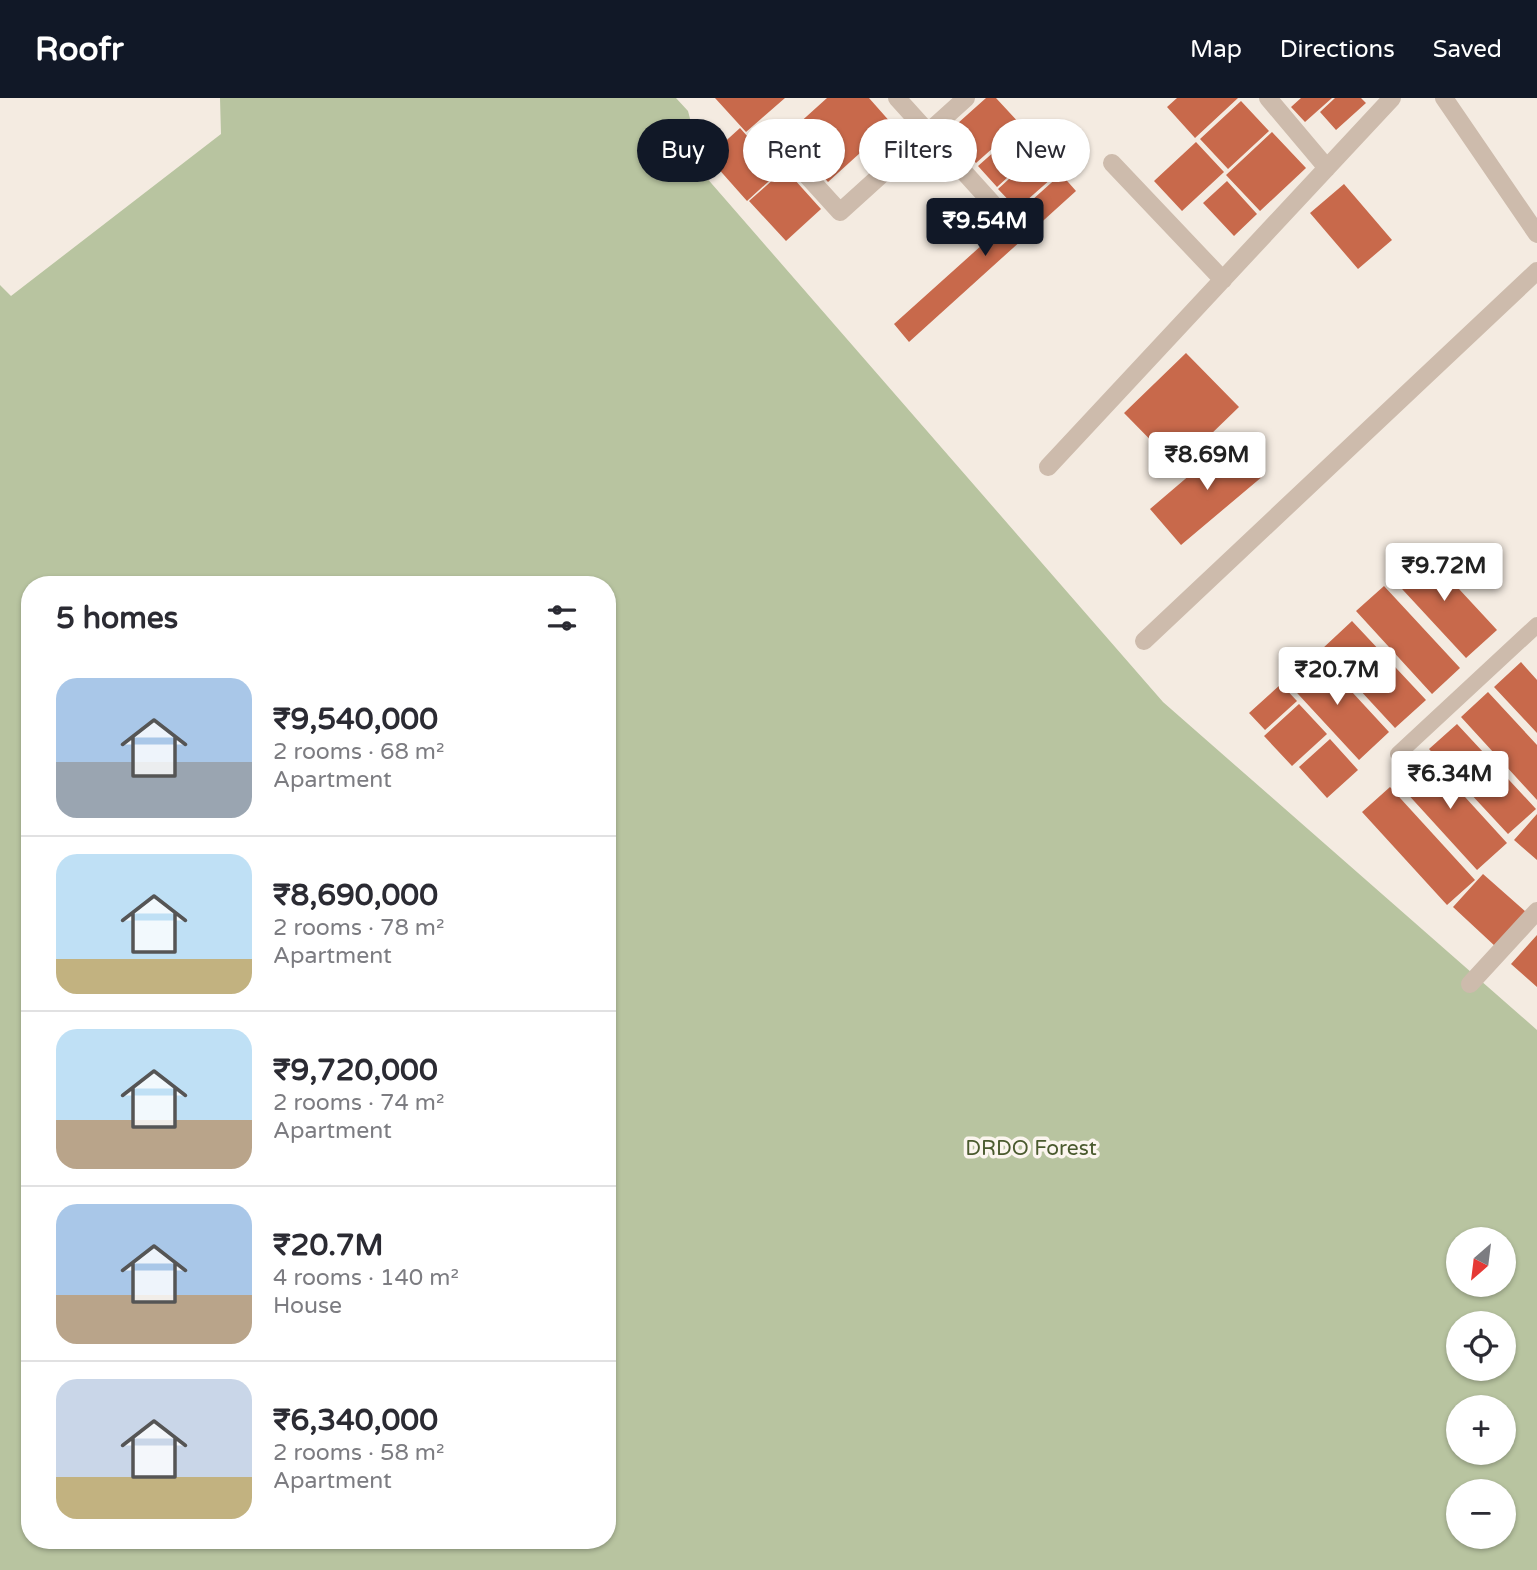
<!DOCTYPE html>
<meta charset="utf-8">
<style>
body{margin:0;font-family:"Varela Round",sans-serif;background:#f7f7f7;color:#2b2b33;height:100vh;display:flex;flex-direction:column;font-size:26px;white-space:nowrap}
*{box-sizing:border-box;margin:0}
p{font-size:23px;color:#7c7c81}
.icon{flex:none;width:38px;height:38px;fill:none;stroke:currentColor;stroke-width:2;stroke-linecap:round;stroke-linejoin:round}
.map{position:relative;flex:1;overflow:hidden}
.panel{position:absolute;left:21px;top:478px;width:595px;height:973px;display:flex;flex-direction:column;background:#fff;border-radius:28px;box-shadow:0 2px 5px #0004}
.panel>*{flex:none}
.guide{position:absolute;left:637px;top:21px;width:665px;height:63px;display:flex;gap:14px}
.needle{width:46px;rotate:208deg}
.fabs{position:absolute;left:1446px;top:1129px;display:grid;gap:14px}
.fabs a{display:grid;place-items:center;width:70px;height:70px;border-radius:50%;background:#fff;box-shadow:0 2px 5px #0004;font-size:35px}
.price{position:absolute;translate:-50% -60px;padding:0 16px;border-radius:7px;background:#fff;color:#222;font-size:23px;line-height:46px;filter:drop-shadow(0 2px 4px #0008)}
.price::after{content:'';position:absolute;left:50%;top:42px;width:21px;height:16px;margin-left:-10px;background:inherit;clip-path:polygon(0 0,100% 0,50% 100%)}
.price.current{background:#111827;color:#fff}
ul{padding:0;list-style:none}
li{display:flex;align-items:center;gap:21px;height:175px;padding:0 35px}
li+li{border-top:2px solid #e1e1e2}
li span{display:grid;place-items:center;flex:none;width:196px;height:140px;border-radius:21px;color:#555}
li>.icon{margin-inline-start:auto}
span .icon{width:84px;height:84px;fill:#fffc;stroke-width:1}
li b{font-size:30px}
h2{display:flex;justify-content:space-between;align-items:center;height:84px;padding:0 35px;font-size:30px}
.chip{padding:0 24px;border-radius:32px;background:#fff;box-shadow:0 2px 5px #0004;font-size:24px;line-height:63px}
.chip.current{background:#111827;color:#fff}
header{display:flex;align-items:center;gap:42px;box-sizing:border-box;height:98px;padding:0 35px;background:#111827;color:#fff}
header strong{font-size:33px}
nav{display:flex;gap:38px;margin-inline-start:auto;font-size:24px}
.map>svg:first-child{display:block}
</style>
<header>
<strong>Roofr</strong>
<nav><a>Map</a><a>Directions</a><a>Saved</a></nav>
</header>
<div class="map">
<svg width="1537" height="1472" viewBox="0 0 1537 1472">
<rect width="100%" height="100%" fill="#f4ebe1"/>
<path fill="#b8c4a0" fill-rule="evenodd" d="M220 0H676L688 13 705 78 1163 604 1537 932V1472H0V187L11 198 221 36ZM30 486H607V1442H30ZM1458 1141H1503V1186H1458ZM1458 1225H1503V1270H1458ZM1458 1309H1503V1354H1458ZM1458 1393H1503V1438H1458Z"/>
<path fill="#c8694b" d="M715 0H785L746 34Z
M827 0H869L892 26 828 84 786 37Z
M986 0H996L1020 26 976 65 948 34Z
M1177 0H1238L1195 40 1167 9Z
M1301 0H1332L1305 24 1291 9Z
M1335 0H1361L1366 5 1336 32 1320 14Z
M1241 3 1269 33 1228 71 1200 41Z
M1022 29 1041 49 997 89 978 68Z
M740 30 779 74 747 103 708 59Z
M1272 34 1306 70 1260 113 1226 77Z
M1196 44 1224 74 1182 113 1154 83Z
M1041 52 1060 73 1017 111 998 91Z
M785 71 821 111 786 143 749 103Z
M1061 76 1076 93 909 244 894 226Z
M1227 83 1257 116 1234 138 1203 105Z
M1344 86 1392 142 1358 171 1310 115Z
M1186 255 1239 309 1177 369 1124 315Z
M1232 341 1263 378 1181 447 1150 411Z
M1421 450 1497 532 1466 560 1390 478Z
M1384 488 1460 570 1432 596 1356 513Z
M1352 523 1426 602 1395 630 1322 551Z
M1316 555 1389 634 1359 662 1286 583Z
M1521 564 1537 582V635L1494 589Z
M1281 586 1297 603 1265 632 1249 615Z
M1488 594 1537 647V702L1461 619Z
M1299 606 1327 636 1292 668 1264 638Z
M1457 626 1536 711 1508 736 1429 651Z
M1330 641 1358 672 1327 700 1299 669Z
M1423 653 1507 745 1477 772 1394 681Z
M1390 689 1475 782 1447 807 1362 714Z
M1537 716V762L1514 742Z
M1483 776 1527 815 1496 849 1453 809Z
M1537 837V889L1511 866Z"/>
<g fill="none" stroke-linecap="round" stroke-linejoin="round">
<path stroke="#cdbbac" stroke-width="16" d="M1398 656 1537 527"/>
<path stroke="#cdbbac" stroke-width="18" d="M897 0 1002 116
M1268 0 1327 70
M1444 0 1537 136
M770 37 840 114 966 0
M1112 65 1223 182
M1048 369 1392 0
M1144 543 1537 173
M1470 886 1537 813"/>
</g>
<g text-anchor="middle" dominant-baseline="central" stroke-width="7" stroke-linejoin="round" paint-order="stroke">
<g font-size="21" fill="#4a5a2e" stroke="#fbf5ee">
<text x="1031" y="1050">DRDO Forest</text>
</g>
</g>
</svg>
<div class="fabs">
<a><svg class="needle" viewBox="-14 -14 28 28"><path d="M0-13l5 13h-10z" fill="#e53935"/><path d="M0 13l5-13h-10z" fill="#7c7c81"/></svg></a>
<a><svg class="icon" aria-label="locate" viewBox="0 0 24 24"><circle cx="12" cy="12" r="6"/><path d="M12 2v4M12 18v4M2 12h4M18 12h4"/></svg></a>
<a>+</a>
<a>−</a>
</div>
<b class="price current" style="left:985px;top:160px">₹9.54M</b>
<b class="price" style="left:1207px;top:394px">₹8.69M</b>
<b class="price" style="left:1444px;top:505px">₹9.72M</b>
<b class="price" style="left:1337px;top:609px">₹20.7M</b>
<b class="price" style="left:1450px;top:713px">₹6.34M</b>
<div class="guide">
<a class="chip current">Buy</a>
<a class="chip">Rent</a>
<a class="chip">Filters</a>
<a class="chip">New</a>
</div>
<section class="panel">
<h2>5 homes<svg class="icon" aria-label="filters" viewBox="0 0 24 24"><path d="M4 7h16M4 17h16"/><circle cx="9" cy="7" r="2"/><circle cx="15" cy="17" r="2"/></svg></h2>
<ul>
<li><span style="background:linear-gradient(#a9c7e8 60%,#9aa5b1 0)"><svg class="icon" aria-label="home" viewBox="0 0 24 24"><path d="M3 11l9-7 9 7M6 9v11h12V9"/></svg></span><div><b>₹9,540,000</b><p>2 rooms · 68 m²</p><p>Apartment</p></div></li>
<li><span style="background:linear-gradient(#bfe0f5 75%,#c2b280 0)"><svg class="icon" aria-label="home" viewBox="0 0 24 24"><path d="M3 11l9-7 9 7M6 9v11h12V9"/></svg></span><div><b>₹8,690,000</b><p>2 rooms · 78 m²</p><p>Apartment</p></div></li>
<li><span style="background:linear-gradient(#bfe0f5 65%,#b9a48a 0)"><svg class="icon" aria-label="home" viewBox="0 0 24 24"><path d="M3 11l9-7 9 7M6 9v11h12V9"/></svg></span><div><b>₹9,720,000</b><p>2 rooms · 74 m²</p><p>Apartment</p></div></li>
<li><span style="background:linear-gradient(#a9c7e8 65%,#b9a48a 0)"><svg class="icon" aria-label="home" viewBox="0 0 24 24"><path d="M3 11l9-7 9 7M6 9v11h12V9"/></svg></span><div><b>₹20.7M</b><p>4 rooms · 140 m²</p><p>House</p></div></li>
<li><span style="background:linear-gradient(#c9d6e8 70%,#c2b280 0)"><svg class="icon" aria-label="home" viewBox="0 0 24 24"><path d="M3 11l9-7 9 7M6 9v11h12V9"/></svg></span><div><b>₹6,340,000</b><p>2 rooms · 58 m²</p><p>Apartment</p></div></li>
</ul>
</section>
</div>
